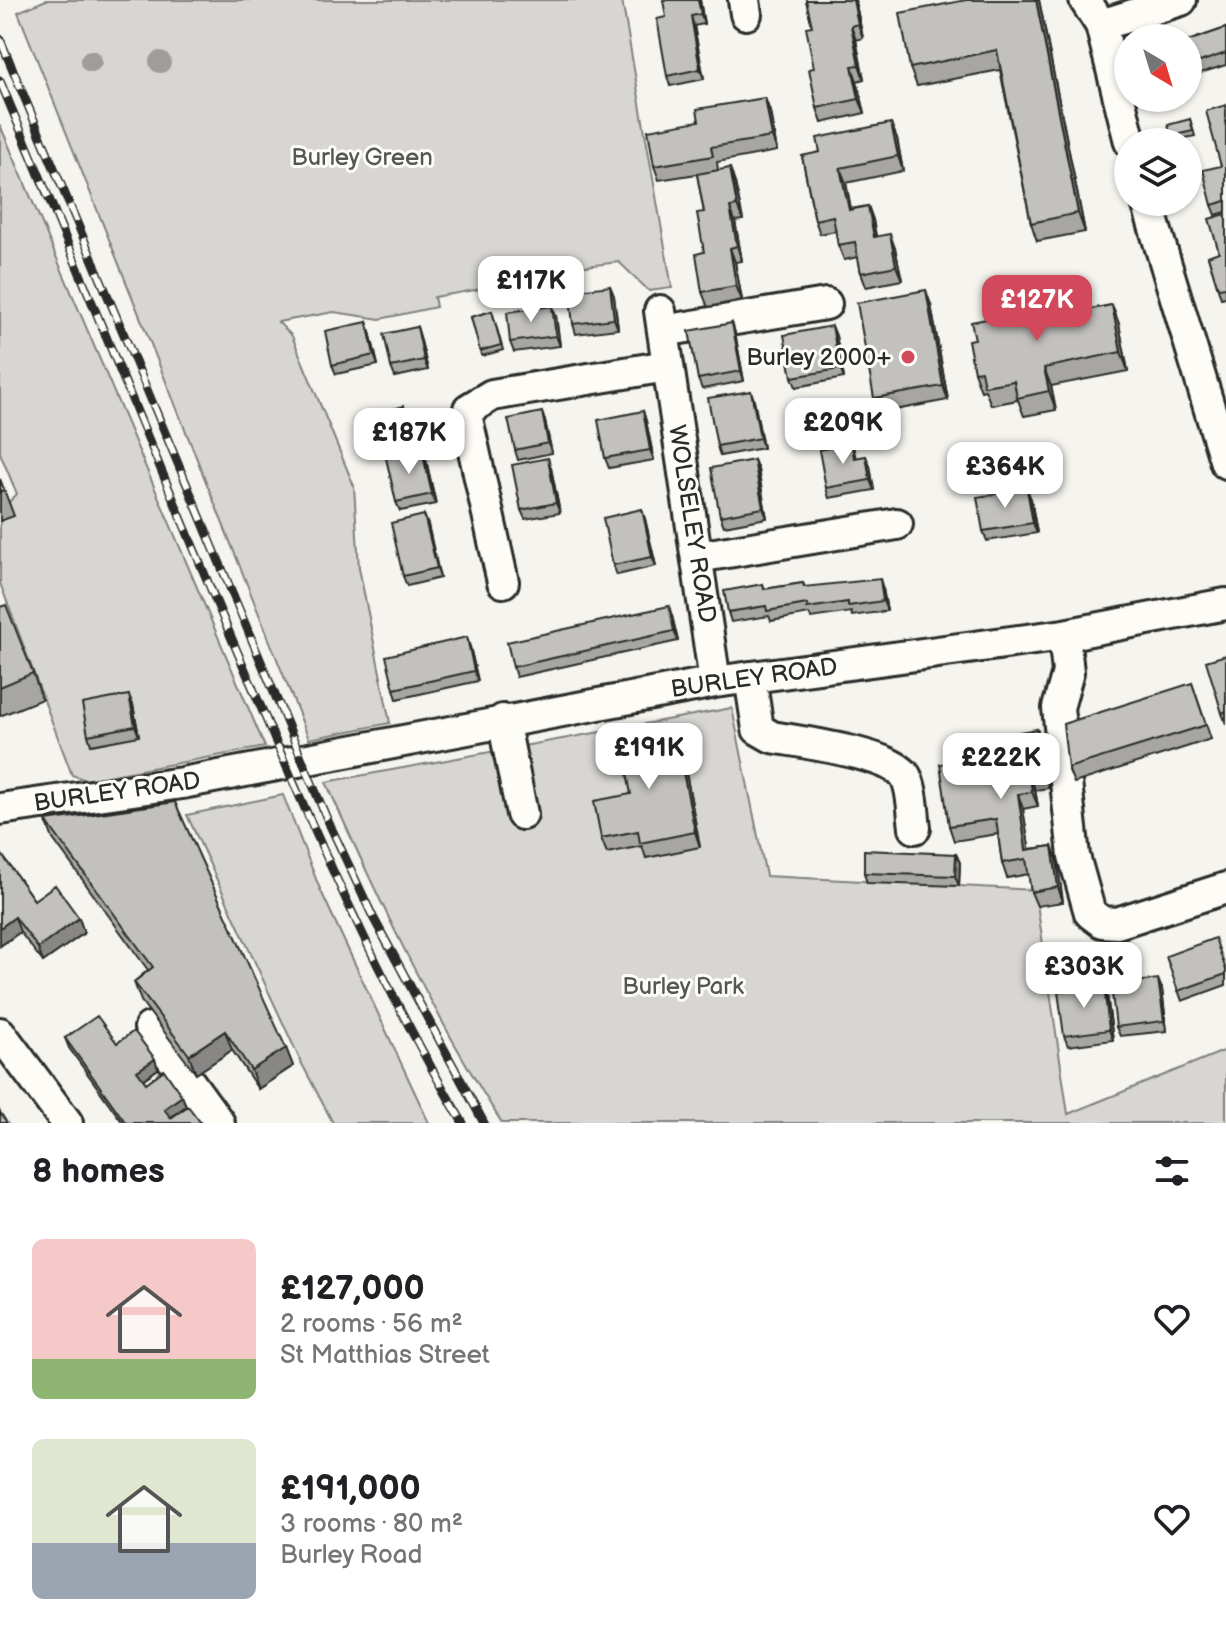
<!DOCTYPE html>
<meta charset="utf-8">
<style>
body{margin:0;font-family:"Balsamiq Sans",sans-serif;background:#f6f6f6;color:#202124;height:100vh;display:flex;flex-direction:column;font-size:30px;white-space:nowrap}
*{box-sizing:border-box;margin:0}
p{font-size:26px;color:#757577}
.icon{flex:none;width:44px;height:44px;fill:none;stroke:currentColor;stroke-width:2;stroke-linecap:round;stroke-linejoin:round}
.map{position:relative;height:1123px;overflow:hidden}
.panel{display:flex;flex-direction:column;background:#fff;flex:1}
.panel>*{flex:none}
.needle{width:52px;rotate:142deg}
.fabs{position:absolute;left:1114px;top:24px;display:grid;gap:16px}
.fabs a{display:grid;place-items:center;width:88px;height:88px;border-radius:50%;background:#fff;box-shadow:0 2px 6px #0004;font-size:40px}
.price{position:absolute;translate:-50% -68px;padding:0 18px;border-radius:16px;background:#fff;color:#222;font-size:26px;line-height:52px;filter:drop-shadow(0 2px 4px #0008)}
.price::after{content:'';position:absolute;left:50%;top:48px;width:24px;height:18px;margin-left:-12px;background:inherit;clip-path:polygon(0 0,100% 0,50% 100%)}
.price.on{background:#d1495b;color:#fff}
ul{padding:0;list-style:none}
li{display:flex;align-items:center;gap:24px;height:200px;padding:0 32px}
li span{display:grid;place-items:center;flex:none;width:224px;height:160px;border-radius:12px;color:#555}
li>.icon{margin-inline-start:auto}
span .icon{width:96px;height:96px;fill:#fffc;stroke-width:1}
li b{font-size:34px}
h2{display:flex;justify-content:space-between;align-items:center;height:96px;padding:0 32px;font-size:34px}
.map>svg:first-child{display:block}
</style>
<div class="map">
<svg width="1226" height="1123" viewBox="0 0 1226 1123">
<rect width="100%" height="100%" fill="#f5f4ef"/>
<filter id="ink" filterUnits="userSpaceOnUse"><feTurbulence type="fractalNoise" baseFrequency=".0125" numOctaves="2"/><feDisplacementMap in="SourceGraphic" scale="16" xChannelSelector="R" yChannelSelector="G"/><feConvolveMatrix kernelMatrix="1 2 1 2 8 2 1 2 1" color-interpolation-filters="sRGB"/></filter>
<g filter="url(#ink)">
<path fill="#d7d6d2" stroke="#81807e" stroke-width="2" d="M46 0H622L672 288 649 291 619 262 578 267 552 277 434 297 436 307 380 319 334 312 278 322 292 336 354 486 359 568 390 723 309 739 18 12Z
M0 125 265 747 86 780 72 775 0 583V511L17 494 0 453Z
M732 708 766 876 1035 890 1068 1114 1226 1050V1123H502C433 1015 378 899 326 782Z
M283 795 320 889 429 1123H333L301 1062 187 815Z"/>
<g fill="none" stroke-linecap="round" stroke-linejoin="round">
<defs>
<path id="minor" d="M744 0 746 14
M1085 0 1101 25 1130 142
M1101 25 1181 0
M1147 202 1226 463
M660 311 715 682
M663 331 826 304
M697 557 897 524
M503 582 467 419 469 409 492 395 667 366
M1064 635 1068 672 1058 708 1074 856 1090 913 1102 922 1117 923 1226 888
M750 677 758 729 772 737C799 742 898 754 907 779 913 793 913 813 915 828
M503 720 522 814
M0 809 182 783 715 682 1064 635 1226 604
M150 1028 219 1123
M0 1033 67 1123"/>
</defs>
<use href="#minor" stroke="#2b2b2b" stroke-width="36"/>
<use href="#minor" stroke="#fdfcf7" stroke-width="30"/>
<defs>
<path id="rail" d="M0 39 327 819 373 917 484 1123
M0 81C83 278 162 476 246 672 311 825 378 980 463 1123"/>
</defs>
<use href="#rail" stroke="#2b2b2b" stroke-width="9"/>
<use href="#rail" stroke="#fdfcf7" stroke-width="6" stroke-dasharray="18" stroke-linecap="butt"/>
</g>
<g fill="#9e9d9a">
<circle cx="91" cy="61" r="11"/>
<circle cx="160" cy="62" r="11"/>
</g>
<path fill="#a7a6a3" stroke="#2b2b2b" stroke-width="2" d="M700 0 704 24 694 26 704 79 670 86 667 76 666 17Z
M806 0H855L863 38 856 40 864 79 857 81 865 113 822 123 817 108 812 26Z
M1036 0H1039L1040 5 1085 232 1037 241 1031 223 1000 70 917 86 910 68Z
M1226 28V65L1188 77V41Z
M765 98 770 112 777 151 717 162 718 170 735 183 743 220 735 221 742 261 735 262 742 300 708 307 702 292 704 252V212L697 174 659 180 654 166 699 121Z
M1226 105V212L1216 215 1212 205 1221 166Z
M1190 119 1195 136 1172 141 1171 136Z
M897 138 903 171 846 183 851 209 868 206 873 220 876 237 895 248 902 280 866 287 861 273 858 257 844 260 838 245 836 231 820 234 815 220 802 156Z
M1226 214V297L1221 298 1208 256 1219 252Z
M610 286 614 296 618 329 576 334 573 324Z
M1030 292 1039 319 1112 305 1119 324 1128 371 1051 386 1056 410 1024 416 1018 400 991 405 985 390 981 391 974 372 975 339 997 317Z
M931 305 948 400 879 413 874 398Z
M492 311 503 350 482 356 471 317Z
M556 316 560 346 514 352 510 342Z
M367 322 370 332 378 365 336 374 332 365Z
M732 323 735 333 744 381 702 389 698 379Z
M832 326 836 336 844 378 796 387 792 377Z
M417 327 420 337 428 370 395 377 391 367Z
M754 400 763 448 720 456 717 446Z
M643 411 646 421 654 460 609 468 605 458Z
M407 416 415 445 379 455 376 445Z
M545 421 552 453 518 460 515 450Z
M852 443 856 458 870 466 874 490 829 498 826 488Z
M422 451 426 460 436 504 400 511 396 502Z
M754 460 758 470 767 518 724 526 720 516Z
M551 468 560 513 525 519 521 510Z
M0 479 14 516 0 521Z
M1031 499 1037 533 987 541 983 531Z
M424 515 428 525 440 578 407 586 403 576Z
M645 519 656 566 617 575 613 565Z
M803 583 805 587 883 589 887 611 852 616 851 612 811 618 809 614 771 621 769 616 731 622 728 612 763 584 765 589Z
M0 607 33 673 42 699 0 716Z
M672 616 678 641 516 677 513 667Z
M470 647 478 681 397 699 394 689Z
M1226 655V724L1222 713Z
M1192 683 1211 739 1074 783 1068 768Z
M133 705 139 736 91 745 88 735Z
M674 727 680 741 700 847 646 858 642 846 607 853 601 838Z
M1037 729 1043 744 1049 788 1035 790 1038 806 1023 809 1029 849 1052 846 1057 860 1063 902 1037 906 1031 892 1029 874 1007 878 1002 863 998 834 954 841 949 826Z
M46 821 286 1048 293 1066 258 1089 232 1050 196 1074 141 1001 134 982 148 970 53 839Z
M0 852 34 900 79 918 84 933 43 962 20 932 0 946Z
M956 854 960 863 959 886 867 883 864 873Z
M1166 956 1226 969V985L1182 1001Z
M1104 985 1107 995 1113 1040 1068 1046 1064 1036Z
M1162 989 1167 1031 1120 1036 1116 1027Z
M65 1038 117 1043 158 1069 143 1079 146 1083 182 1096 186 1106 170 1117 171 1118 201 1123H123L69 1048Z"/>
<path fill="#888785" stroke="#2b2b2b" stroke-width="2" d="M698 0H700L704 24 701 14Z
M853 0H855L863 38 858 24Z
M1036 0H1039L1040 5 1085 232 1078 213Z
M691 16 694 26 704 79 700 69Z
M851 26 856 40 864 79 859 65Z
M852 66 857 81 865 113 859 99Z
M765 98 770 112 777 151 772 137Z
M891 123 897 138 903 171 898 156Z
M730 168 735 183 743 220 737 206Z
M840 168 846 183 854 224 849 210Z
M868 206 873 220 879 252 874 237Z
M730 207 735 221 742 261 737 246Z
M890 234 895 248 902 280 896 266Z
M730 248 735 262 742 300 736 286Z
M610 286 614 296 618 329 614 319Z
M926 290 931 305 948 400 943 386Z
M1030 292 1037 311 1043 339 1036 320Z
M1112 305 1119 324 1128 371 1121 352Z
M552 306 556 316 560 346 556 336Z
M367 322 370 332 378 365 374 355Z
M732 323 735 333 744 381 741 371Z
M832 326 836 336 844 378 840 369Z
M417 327 420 337 428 370 424 360Z
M1044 368 1051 386 1056 410 1049 391Z
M751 391 754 400 763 448 760 438Z
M643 411 646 421 654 460 650 450Z
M542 412 545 421 552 453 548 443Z
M422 451 426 460 436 504 432 494Z
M866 456 870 466 874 490 870 480Z
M548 458 551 468 560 513 556 503Z
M754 460 758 470 767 518 763 508Z
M1027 489 1031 499 1037 533 1033 523Z
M642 509 645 519 656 566 652 557Z
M424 515 428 525 440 578 437 568Z
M880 579 883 589 887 611 883 601Z
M669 606 672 616 678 641 674 631Z
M467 637 470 647 478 681 474 671Z
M129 695 133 705 139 736 135 726Z
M674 727 680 741 700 847 695 832Z
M1037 729 1043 744 1049 788 1044 773Z
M1030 775 1035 790 1038 806 1032 792Z
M1018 794 1023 809 1032 864 1026 850Z
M1052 846 1057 860 1063 902 1058 887Z
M956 854 960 863 959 886 955 876Z
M15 917 20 932 0 946V928Z
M79 918 84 933 43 962 38 948Z
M1158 979 1162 989 1167 1031 1164 1021Z
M1104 985 1107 995 1113 1040 1109 1030Z
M225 1031 232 1050 196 1074 189 1055Z
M286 1048 293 1066 258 1089 251 1070Z
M155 1059 158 1069 141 1081 137 1071Z
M182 1096 186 1106 168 1119 164 1109Z"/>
<path fill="#c2c1be" stroke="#2b2b2b" stroke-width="2" d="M663 0H698L701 14 691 16 700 69 667 76 657 19 666 17Z
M806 0H853L858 24 851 26 859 65 852 66 859 99 817 108 809 69 814 68 806 27 812 26Z
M966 0H1036L1078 213 1031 223 997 50 910 68 900 13Z
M1226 28V53L1188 66V41Z
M765 98 772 137 711 147 713 156 654 166 648 130 699 121 697 109Z
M1226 105V201L1212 205 1203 170 1221 166 1206 111Z
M1190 119 1193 131 1171 136 1168 125Z
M891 123 898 156 840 168 849 210 868 206 874 237 890 234 896 266 861 273 855 242 838 245 833 216 815 220 802 156 820 152 817 138Z
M730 168 737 206 730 207 737 246 730 248 736 286 702 292 696 254 704 252 697 213 704 212 697 174Z
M1226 214V287L1218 288 1208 256 1219 252 1209 219Z
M610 286 614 319 573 324 569 291Z
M926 290 943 386 874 398 857 303Z
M1030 292 1036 320 1112 305 1121 352 1044 368 1049 391 1017 398 1014 381 984 386 981 371 974 372 968 340 975 339 971 322 997 317 993 300Z
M552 306 556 336 510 342 507 312Z
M492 311 501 345 480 351 471 317Z
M367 322 374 355 332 365 325 331Z
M732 323 741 371 698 379 689 331Z
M832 326 840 369 792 377 784 335Z
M417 327 424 360 391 367 384 334Z
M751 391 760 438 717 446 708 398Z
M404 406 412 435 376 445 368 416Z
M643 411 650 450 605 458 598 420Z
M542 412 548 443 515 450 508 419Z
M852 443 854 458 866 456 870 480 826 488 819 450Z
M422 451 432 494 396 502 386 458Z
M548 458 556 503 521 510 512 465Z
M754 460 763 508 720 516 711 468Z
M0 479 4 490 0 492Z
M1027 489 1033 523 983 531 977 497Z
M642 509 652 557 613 565 603 518Z
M424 515 437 568 403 576 391 523Z
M880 579 883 601 848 606V602L807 608V604L767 611 766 606 728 612 724 591 763 584 764 589 803 583 804 587Z
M6 605 33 673 0 687V607Z
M669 606 674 631 513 667 507 642Z
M467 637 474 671 394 689 386 656Z
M1226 655V711L1222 713 1206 661Z
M1192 683 1206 725 1068 768 1063 724Z
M129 695 135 726 88 735 82 704Z
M674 727 695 832 640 843 638 831 601 838 594 801 631 794 620 737Z
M1037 729 1044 773 1030 775 1032 792 1018 794 1026 850 1052 846 1058 887 1031 892 1026 859 1002 863 996 819 949 826 940 764 1010 753 1008 734Z
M175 802 286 1048 251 1070 225 1031 189 1055 134 982 153 967 46 821Z
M864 850 956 854 955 876 864 873Z
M0 852 34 900 55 885 79 918 38 948 15 917 0 928Z
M1215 938 1226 970V974L1178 991 1166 956Z
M1158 979 1164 1021 1116 1027 1111 985Z
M1104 985 1109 1030 1064 1036 1058 991Z
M97 1016 117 1043 134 1031 155 1059 137 1071 146 1083 164 1070 182 1096 164 1109 171 1118 188 1106 201 1123H126L65 1038Z
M0 1112 7 1123H0Z"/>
</g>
<circle fill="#d1495b" stroke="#fdfcf7" stroke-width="3" cx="908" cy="357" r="8"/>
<g text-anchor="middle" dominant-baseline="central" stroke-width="6" stroke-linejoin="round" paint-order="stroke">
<g font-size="24" fill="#565655" stroke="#fdfcf7">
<text x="362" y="157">Burley Green</text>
<text x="683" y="986">Burley Park</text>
</g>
<g font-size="24" fill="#2b2b2b" stroke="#fdfcf7" text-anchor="end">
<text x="892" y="357">Burley 2000+</text>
</g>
<g font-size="24" fill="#2b2b2b" stroke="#fdfcf7">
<text transform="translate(692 524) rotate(81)">WOLSELEY ROAD</text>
<text transform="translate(754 678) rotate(-8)">BURLEY ROAD</text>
<text transform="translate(117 792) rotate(-8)">BURLEY ROAD</text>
</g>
</g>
</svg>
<div class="fabs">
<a><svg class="needle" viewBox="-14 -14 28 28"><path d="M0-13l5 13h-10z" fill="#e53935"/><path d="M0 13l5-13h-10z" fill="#757577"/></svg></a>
<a><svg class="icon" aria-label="layers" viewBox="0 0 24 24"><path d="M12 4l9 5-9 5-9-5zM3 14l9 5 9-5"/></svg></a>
</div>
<b class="price" style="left:531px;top:324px">£117K</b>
<b class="price on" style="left:1037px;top:343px">£127K</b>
<b class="price" style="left:843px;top:466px">£209K</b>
<b class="price" style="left:409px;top:476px">£187K</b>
<b class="price" style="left:1005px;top:510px">£364K</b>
<b class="price" style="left:649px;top:791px">£191K</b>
<b class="price" style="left:1001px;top:801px">£222K</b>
<b class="price" style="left:1084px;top:1010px">£303K</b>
</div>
<section class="panel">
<h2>8 homes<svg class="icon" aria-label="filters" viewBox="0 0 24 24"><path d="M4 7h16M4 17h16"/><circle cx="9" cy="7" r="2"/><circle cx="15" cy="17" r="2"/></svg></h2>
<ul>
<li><span style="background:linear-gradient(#f6c9c9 75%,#8fb573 0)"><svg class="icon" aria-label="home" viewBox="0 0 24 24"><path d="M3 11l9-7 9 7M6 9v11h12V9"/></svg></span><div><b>£127,000</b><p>2 rooms · 56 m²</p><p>St Matthias Street</p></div><svg class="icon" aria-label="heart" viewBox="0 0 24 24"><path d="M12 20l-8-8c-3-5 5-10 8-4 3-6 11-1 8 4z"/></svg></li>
<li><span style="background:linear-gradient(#dfe7d0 65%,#9aa5b1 0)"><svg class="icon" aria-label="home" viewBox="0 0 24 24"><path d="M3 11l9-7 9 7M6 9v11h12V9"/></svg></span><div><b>£191,000</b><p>3 rooms · 80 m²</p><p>Burley Road</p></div><svg class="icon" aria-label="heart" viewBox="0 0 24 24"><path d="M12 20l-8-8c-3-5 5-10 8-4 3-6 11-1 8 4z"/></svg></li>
</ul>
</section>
